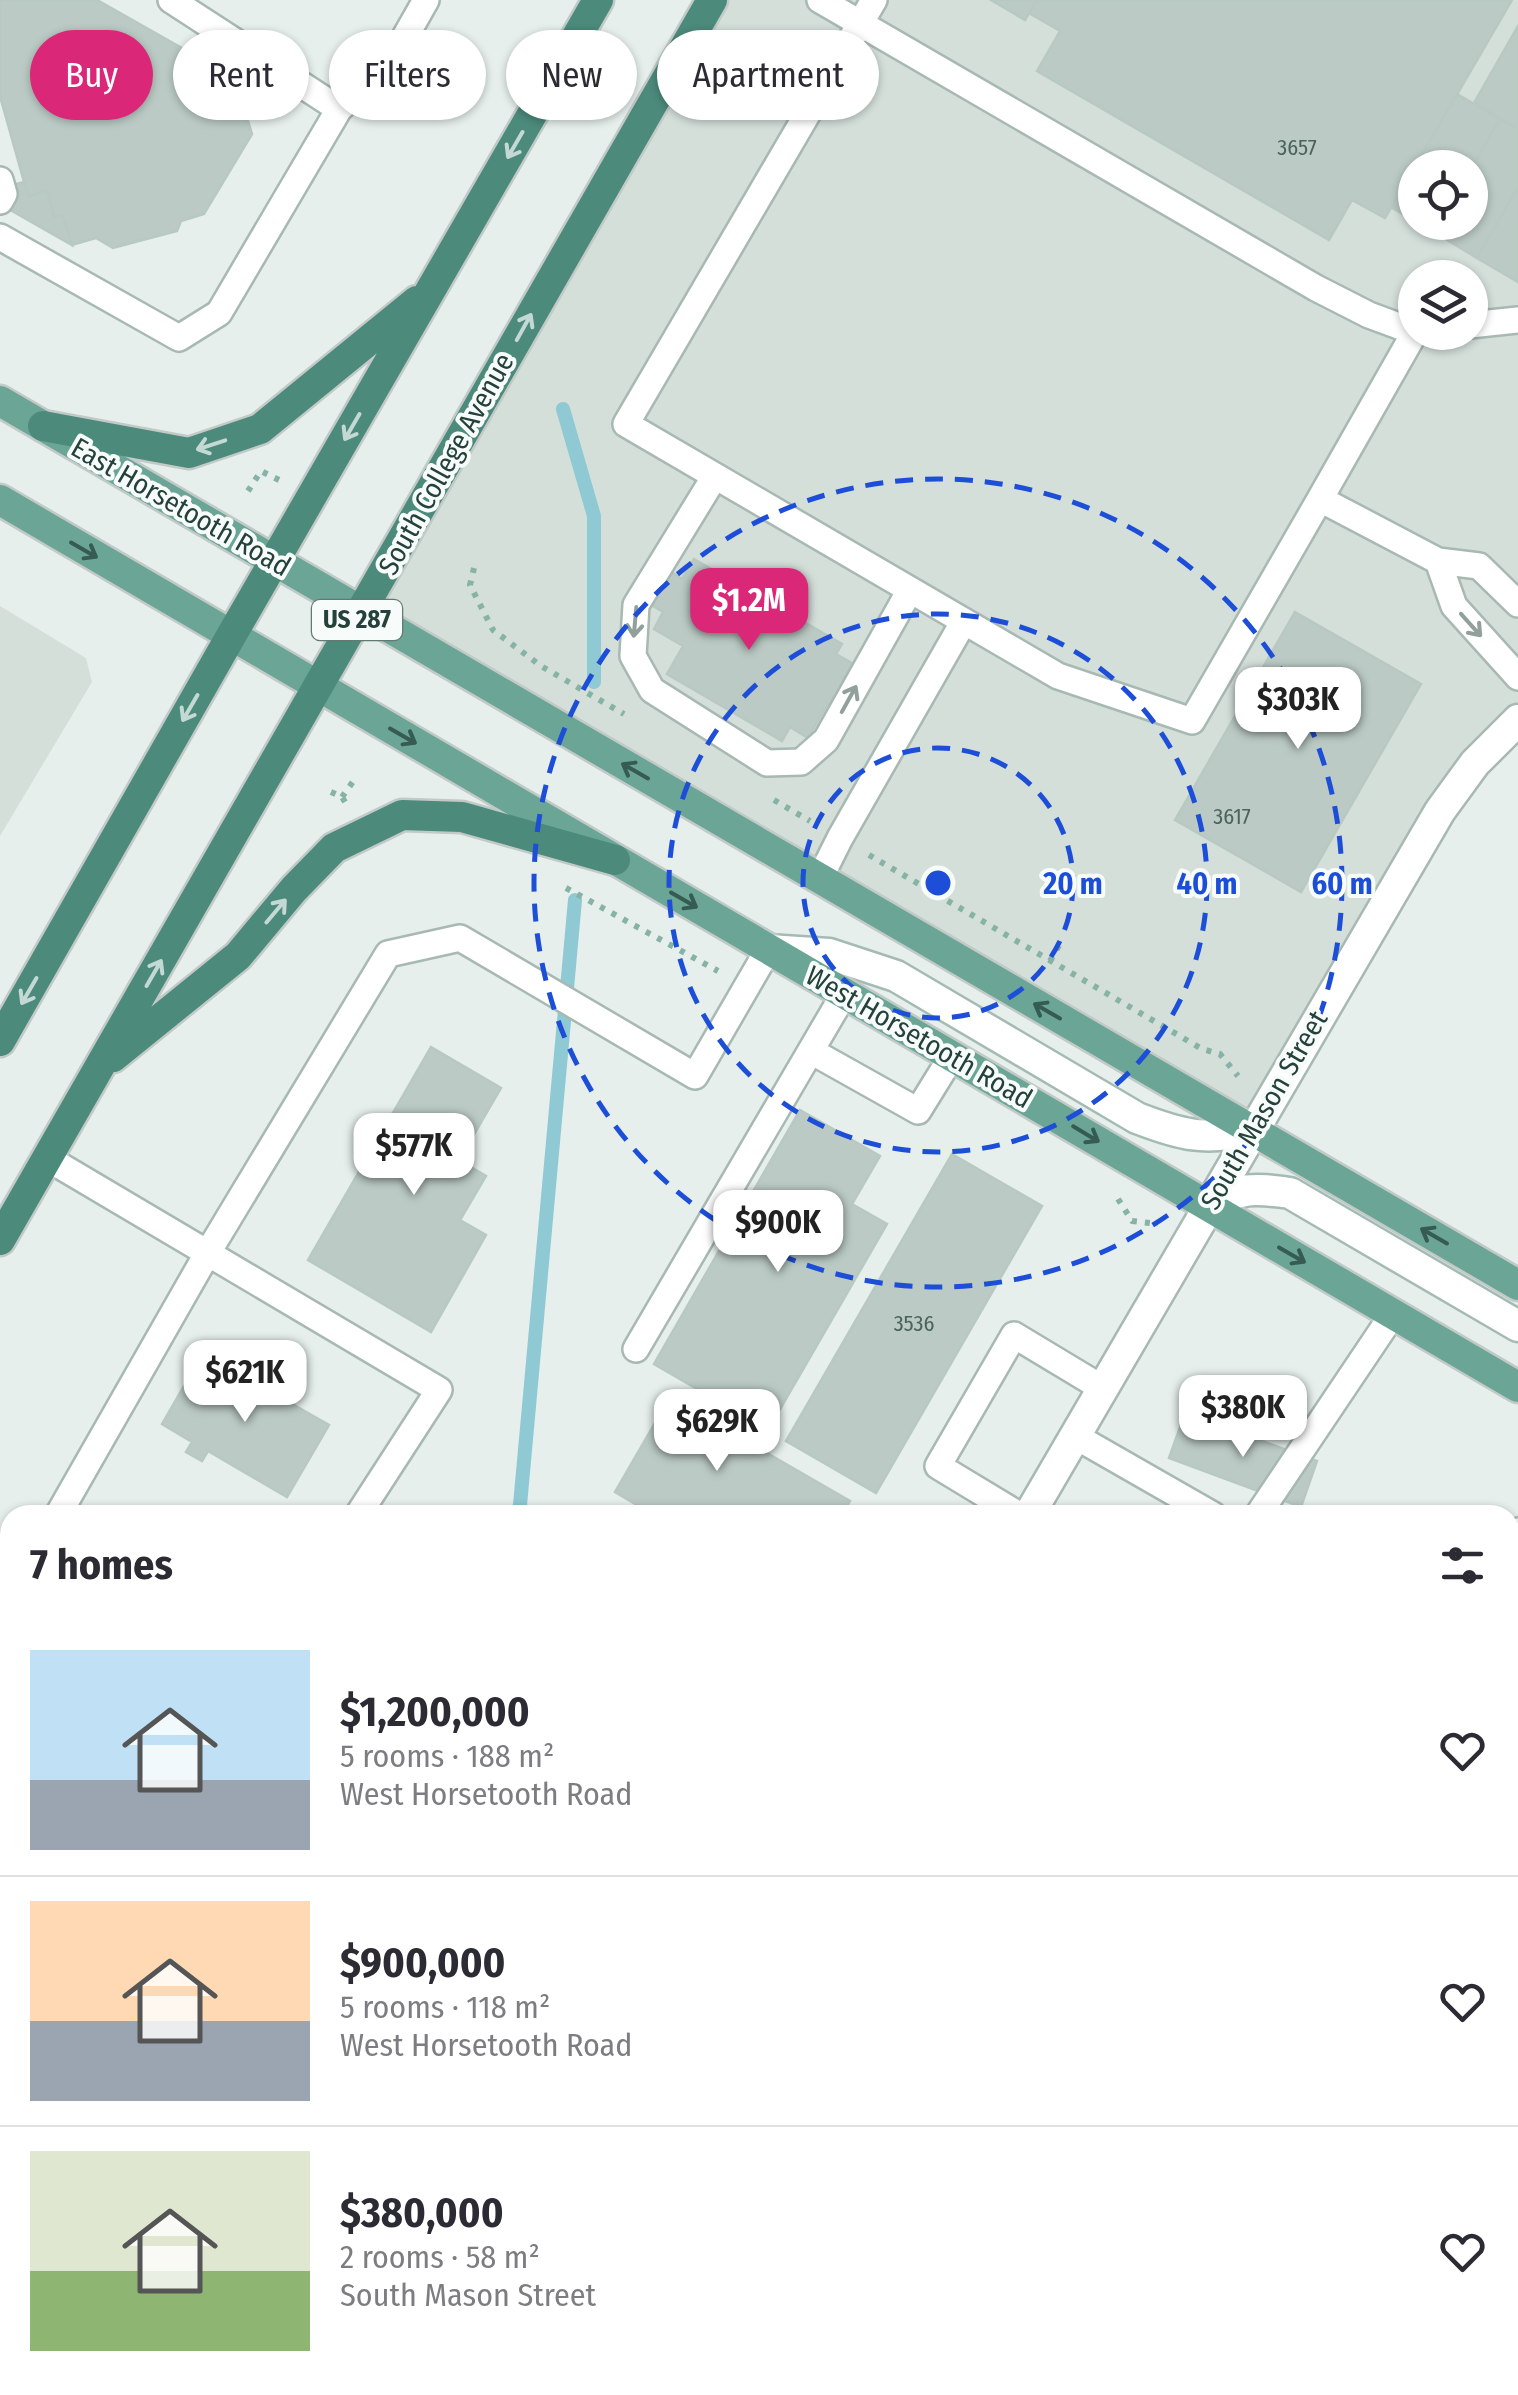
<!DOCTYPE html>
<meta charset="utf-8">
<style>
body{margin:0;font-family:"Fira Sans Condensed",sans-serif;background:#f7f7f7;color:#2b2b33;height:100vh;display:flex;flex-direction:column;font-size:38px;white-space:nowrap}
*{box-sizing:border-box;margin:0}
p{font-size:32px;color:#7c7c81}
.icon{flex:none;width:55px;height:55px;fill:none;stroke:currentColor;stroke-width:2;stroke-linecap:round;stroke-linejoin:round}
.map{position:relative;flex:1;overflow:hidden}
.details{position:absolute;left:0px;top:1505px;width:1520px;height:890px;display:flex;flex-direction:column;background:#fff;border-radius:30px 30px 0 0;box-shadow:0 2px 8px #0004}
.details>*{flex:none}
.guide{position:absolute;left:30px;top:30px;width:1000px;height:90px;display:flex;gap:20px}
.fabs{position:absolute;left:1398px;top:150px;display:grid;gap:20px}
.fabs a{display:grid;place-items:center;width:90px;height:90px;border-radius:50%;background:#fff;box-shadow:0 2px 8px #0004;font-size:50px}
.price{position:absolute;translate:-50% -85px;padding:0 22px;border-radius:20px;background:#fff;color:#222;font-size:32px;line-height:65px;filter:drop-shadow(0 2px 5px #0008)}
.price::after{content:'';position:absolute;left:50%;top:60px;width:30px;height:22px;margin-left:-15px;background:inherit;clip-path:polygon(0 0,100% 0,50% 100%)}
.price.selected{background:#db2777;color:#fff}
ul{padding:0;list-style:none}
li{display:flex;align-items:center;gap:30px;height:250px;padding:0 30px}
li+li{border-top:2px solid #e1e1e2}
li span{display:grid;place-items:center;flex:none;width:280px;height:200px;border-radius:0px;color:#555}
li>.icon{margin-inline-start:auto}
span .icon{width:120px;height:120px;fill:#fffc;stroke-width:1}
li b{font-size:42px}
h2{display:flex;justify-content:space-between;align-items:center;height:120px;padding:0 30px;font-size:42px}
.tag{padding:0 35px;border-radius:45px;background:#fff;box-shadow:0 2px 8px #0004;font-size:35px;line-height:90px}
.tag.selected{background:#db2777;color:#fff}
.map>svg:first-child{display:block}
</style>
<div class="map">
<svg width="1518" height="2395" viewBox="0 0 1518 2395">
<rect width="100%" height="100%" fill="#e6efeb"/>
<path fill="#d4dfda" fill-rule="evenodd" d="M712 0H1518V720L1475 763 1252 1130 362 612ZM1415 168H1470V222H1415ZM1415 278H1470V332H1415Z
M0 606 86 658 92 682 0 836Z"/>
<g fill="none" stroke-linecap="round" stroke-linejoin="round">
<path stroke="#8ec9d4" stroke-width="14" d="M563 409 594 516V682
M516 1515 520 1505 575 900
M0 1662 10 1660"/>
</g>
<path fill="#bbcac4" stroke="#b8c9c2" stroke-width="2.5" d="M0 0H97L235 78 252 134 204 214 181 221 177 231 113 248 96 238 72 245 63 216 54 217 47 191 28 196 0 96Z
M991 0H1037L1025 20Z
M1037 0H1512L1385 218 1352 200 1329 240 1037 71 1060 31 1029 13Z
M1518 26V129L1474 103Z
M1457 94 1500 119 1470 171V168H1415V221L1391 207Z
M1500 119 1518 129V187L1477 258 1434 232 1440 222H1470V171Z
M24 182 28 196 47 191 54 217 63 216 72 245 0 204V188Z
M1518 187V282L1477 258Z
M1417 222H1440L1434 232Z
M694 559 842 644 836 654 857 666 833 707 828 703 808 738 790 727 782 741 667 674 683 646 654 629 663 612 650 604 670 571 682 579Z
M1295 612 1421 684 1301 892 1175 820Z
M431 1047 501 1088 459 1160 486 1176 460 1220 486 1235 431 1332 308 1260Z
M800 1110 880 1156 852 1204 887 1224 768 1430 654 1364Z
M952 1154 1042 1206 876 1493 786 1441Z
M203 1353 256 1383 262 1374 279 1384 273 1393 329 1425 287 1497 208 1451 202 1461 186 1452 192 1442 162 1424Z
M670 1397 850 1501 842 1515H654L615 1492Z
M1185 1413 1317 1461 1301 1507 1169 1458Z
M1510 1669 1518 1674V1924L1510 1938Z
M0 1786 10 1792V1916L0 1910Z
M724 2385H914L932 2395H723L719 2393Z"/>
<g fill="none" stroke-linecap="round" stroke-linejoin="round">
<defs>
<path id="service" d="M171 0 339 109
M820 0 1316 288 1369 315 1415 332
M874 0 626 424 1058 676 1192 721 1320 499
M0 180 4 194 0 201
M0 237 179 338 219 313 339 109 392 60 426 0
M1470 325 1518 320
M1415 332 1320 499 1438 561
M715 476 636 605 633 656 652 690 767 763 801 762 826 740 910 590
M1518 604 1479 566 1438 561 1454 606 1518 677
M820 878 840 838 964 621
M811 1051 918 1111 952 1056
M47 1158 439 1390 358 1515
M636 1349 844 994
M1075 1436 1213 1515
M58 1515 207 1254 388 954 460 938 695 1076 768 950
M1019 1515 938 1466 1014 1335 1102 1388
M1258 1515 1393 1314
M1510 1544 1518 1531
M0 1967 10 1973
M0 2084 10 2068
M1510 2260 1518 2247
M0 2354 10 2359
M54 2385 71 2395
M1074 2385 1092 2395
M1429 2395 1435 2385"/>
<path id="minor" d="M1029 1515 1440 811 1475 763 1518 720
M1510 2093 1518 2080
M0 2156 10 2162
M394 2385 412 2395
M521 2395 527 2385
M1329 2395 1335 2385"/>
<path id="secondary" d="M768 950 829 954 896 976 1137 1118C1181 1135 1204 1141 1252 1130
M1208 1206C1241 1187 1253 1188 1290 1193L1518 1326"/>
<path id="primary" d="M0 401 1518 1285
M0 500 1518 1387"/>
<path id="trunk" d="M43 426 189 453 260 429 417 301
M0 1041 231 636 598 0
M113 1057 238 956 294 889 334 848 402 815 462 817 615 860
M0 1240 712 0"/>
</defs>
<use href="#service" stroke="#a8b8b2" stroke-width="30"/>
<use href="#minor" stroke="#a8b8b2" stroke-width="35"/>
<use href="#secondary" stroke="#a4bbb3" stroke-width="35"/>
<use href="#primary" stroke="#c2cac8" stroke-width="35"/>
<use href="#trunk" stroke="#c2cac8" stroke-width="35"/>
<path stroke="#86b3a5" stroke-width="6" stroke-dasharray="5 8" stroke-linecap="butt" d="M248 491 261 471 279 480
M474 568 470 585 493 630 541 666 624 714
M331 792 342 797 345 802
M342 797 357 776
M774 800 810 821
M869 855 1202 1049 1220 1054 1238 1076
M566 888 718 971
M938 895 943 878
M1050 961 1061 942
M1118 1199 1132 1221 1158 1224"/>
<use href="#service" stroke="#fff" stroke-width="25"/>
<use href="#minor" stroke="#fff" stroke-width="30"/>
<use href="#secondary" stroke="#fff" stroke-width="30"/>
<use href="#primary" stroke="#6aa596" stroke-width="30"/>
<use href="#trunk" stroke="#4c8a7c" stroke-width="30"/>
</g>
<defs><path id="oneway-shaft" d="M-6 0H5M1.5-3L5.5 0L1.5 3" fill="none" stroke-width="1.6" stroke-linecap="round" stroke-linejoin="round" transform="scale(2.5)"/></defs>
<g stroke="#c4d9d4">
<use href="#oneway-shaft" transform="translate(515 145) rotate(120)"/>
<use href="#oneway-shaft" transform="translate(524 327) rotate(-61)"/>
<use href="#oneway-shaft" transform="translate(352 427) rotate(120)"/>
<use href="#oneway-shaft" transform="translate(211 445) rotate(162)"/>
<use href="#oneway-shaft" transform="translate(190 708) rotate(120)"/>
<use href="#oneway-shaft" transform="translate(276 911) rotate(-50)"/>
<use href="#oneway-shaft" transform="translate(154 973) rotate(-60)"/>
<use href="#oneway-shaft" transform="translate(29 991) rotate(120)"/>
</g>
<g stroke="#365b51">
<use href="#oneway-shaft" transform="translate(84 550) rotate(30)"/>
<use href="#oneway-shaft" transform="translate(403 736) rotate(30)"/>
<use href="#oneway-shaft" transform="translate(635 771) rotate(-150)"/>
<use href="#oneway-shaft" transform="translate(684 900) rotate(30)"/>
<use href="#oneway-shaft" transform="translate(1047 1011) rotate(-150)"/>
<use href="#oneway-shaft" transform="translate(1086 1134) rotate(31)"/>
<use href="#oneway-shaft" transform="translate(1434 1236) rotate(-150)"/>
<use href="#oneway-shaft" transform="translate(1292 1255) rotate(30)"/>
</g>
<g stroke="#92a09c">
<use href="#oneway-shaft" transform="translate(635 622) rotate(95)"/>
<use href="#oneway-shaft" transform="translate(1471 625) rotate(48)"/>
<use href="#oneway-shaft" transform="translate(849 699) rotate(-61)"/>
</g>
<g fill="none" stroke="#1d4ed8" stroke-width="5" stroke-dasharray="18 12">
<circle cx="938" cy="883" r="135"/>
<circle cx="938" cy="883" r="269"/>
<circle cx="938" cy="883" r="404"/>
</g>
<g text-anchor="middle" dominant-baseline="central" stroke-width="8" stroke-linejoin="round" paint-order="stroke">
<g font-size="22" fill="#4a645c">
<text x="1297" y="147">3657</text>
<text x="1232" y="816">3617</text>
<text x="914" y="1323">3536</text>
</g>
<rect fill="#f7fbf9" stroke="#637a73" stroke-width="2.5" x="312" y="600" width="90" height="40" rx="8"/>
<g font-size="25" font-weight="bold" fill="#24423a">
<text x="357" y="620">US 287</text>
</g>
<g font-size="28" fill="#24423a" stroke="#f7fbf9">
<text transform="translate(446 464) rotate(-61)">South College Avenue</text>
<text transform="translate(181 507) rotate(30)">East Horsetooth Road</text>
<text transform="translate(919 1037) rotate(30)">West Horsetooth Road</text>
<text transform="translate(1264 1110) rotate(-60)">South Mason Street</text>
</g>
</g>
<circle cx="938" cy="883" r="15" fill="#1d4ed8" stroke="#f7fbf9" stroke-width="5"/>
<g font-size="30" text-anchor="middle" font-weight="bold" fill="#1d4ed8" stroke="#f7fbf9" stroke-width="8" stroke-linejoin="round" paint-order="stroke">
<text x="1073" y="894">20 m</text>
<text x="1207" y="894">40 m</text>
<text x="1342" y="894">60 m</text>
</g>
</svg>
<div class="fabs">
<a><svg class="icon" aria-label="locate" viewBox="0 0 24 24"><circle cx="12" cy="12" r="6"/><path d="M12 2v4M12 18v4M2 12h4M18 12h4"/></svg></a>
<a><svg class="icon" aria-label="layers" viewBox="0 0 24 24"><path d="M12 4l9 5-9 5-9-5zM3 14l9 5 9-5"/></svg></a>
</div>
<b class="price selected" style="left:749px;top:653px">$1.2M</b>
<b class="price" style="left:1298px;top:752px">$303K</b>
<b class="price" style="left:414px;top:1198px">$577K</b>
<b class="price" style="left:778px;top:1275px">$900K</b>
<b class="price" style="left:245px;top:1425px">$621K</b>
<b class="price" style="left:1243px;top:1460px">$380K</b>
<b class="price" style="left:717px;top:1474px">$629K</b>
<div class="guide">
<a class="tag selected">Buy</a>
<a class="tag">Rent</a>
<a class="tag">Filters</a>
<a class="tag">New</a>
<a class="tag">Apartment</a>
</div>
<section class="details">
<h2>7 homes<svg class="icon" aria-label="filters" viewBox="0 0 24 24"><path d="M4 7h16M4 17h16"/><circle cx="9" cy="7" r="2"/><circle cx="15" cy="17" r="2"/></svg></h2>
<ul>
<li><span style="background:linear-gradient(#bfe0f5 65%,#9aa5b1 0)"><svg class="icon" aria-label="home" viewBox="0 0 24 24"><path d="M3 11l9-7 9 7M6 9v11h12V9"/></svg></span><div><b>$1,200,000</b><p>5 rooms · 188 m²</p><p>West Horsetooth Road</p></div><svg class="icon" aria-label="heart" viewBox="0 0 24 24"><path d="M12 20l-8-8c-3-5 5-10 8-4 3-6 11-1 8 4z"/></svg></li>
<li><span style="background:linear-gradient(#ffd9b3 60%,#9aa5b1 0)"><svg class="icon" aria-label="home" viewBox="0 0 24 24"><path d="M3 11l9-7 9 7M6 9v11h12V9"/></svg></span><div><b>$900,000</b><p>5 rooms · 118 m²</p><p>West Horsetooth Road</p></div><svg class="icon" aria-label="heart" viewBox="0 0 24 24"><path d="M12 20l-8-8c-3-5 5-10 8-4 3-6 11-1 8 4z"/></svg></li>
<li><span style="background:linear-gradient(#dfe7d0 60%,#8fb573 0)"><svg class="icon" aria-label="home" viewBox="0 0 24 24"><path d="M3 11l9-7 9 7M6 9v11h12V9"/></svg></span><div><b>$380,000</b><p>2 rooms · 58 m²</p><p>South Mason Street</p></div><svg class="icon" aria-label="heart" viewBox="0 0 24 24"><path d="M12 20l-8-8c-3-5 5-10 8-4 3-6 11-1 8 4z"/></svg></li>
</ul>
</section>
</div>
